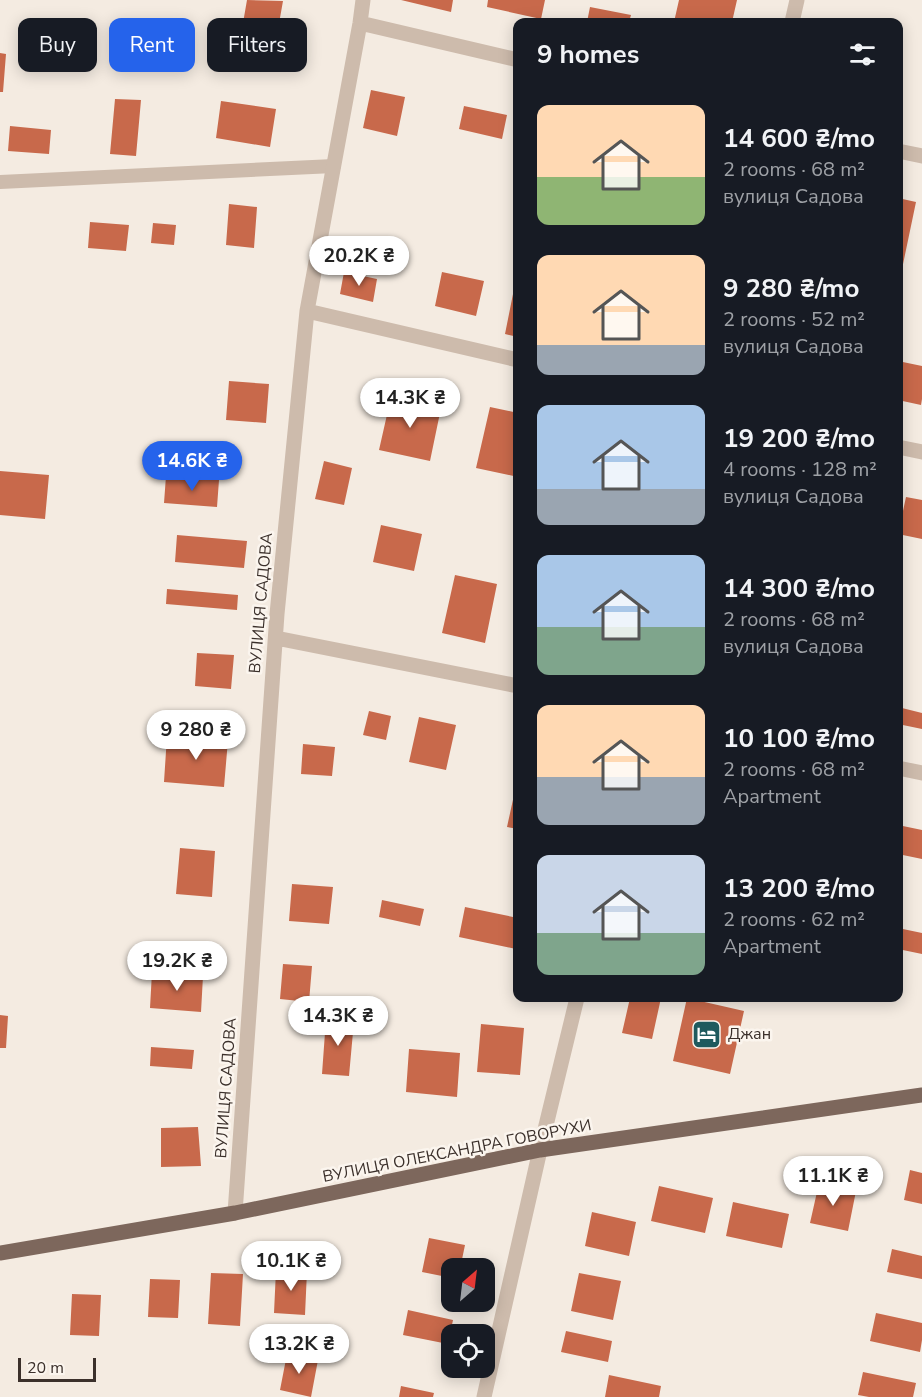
<!DOCTYPE html>
<meta charset="utf-8">
<style>
body{margin:0;font-family:"Nunito Sans",sans-serif;background:#20242c;color:#f1f3f6;height:100vh;display:flex;flex-direction:column;font-size:22px;white-space:nowrap}
*{box-sizing:border-box;margin:0}
p{font-size:20px;color:#9ea1a6}
.icon{flex:none;width:33px;height:33px;fill:none;stroke:currentColor;stroke-width:2;stroke-linecap:round;stroke-linejoin:round}
.map{position:relative;flex:1;overflow:hidden}
.details{position:absolute;left:513px;top:18px;width:390px;height:984px;display:flex;flex-direction:column;background:#171b24;border-radius:12px;box-shadow:0 3px 15px #0003}
.details>*{flex:none}
.guide{position:absolute;left:18px;top:18px;width:405px;height:54px;display:flex;gap:12px}
.needle{width:39px;rotate:28deg}
.buttons{position:absolute;left:441px;top:1258px;display:grid;gap:12px}
.buttons a{display:grid;place-items:center;width:54px;height:54px;border-radius:12px;background:#171b24;box-shadow:0 3px 15px #0003;font-size:30px}
.scale{position:absolute;left:18px;bottom:15px;width:78px;box-sizing:border-box;padding-left:6px;border:3px solid #3b302b;border-top:0;font-size:16px;line-height:21px;white-space:nowrap;color:#3b302b;-webkit-text-stroke:4px #fbf5ee;paint-order:stroke}
.price{position:absolute;translate:-50% -51px;padding:0 14px;border-radius:21px;background:#fff;color:#222;font-size:20px;line-height:39px;filter:drop-shadow(0 2px 3px #0008)}
.price::after{content:'';position:absolute;left:50%;top:36px;width:18px;height:14px;margin-left:-9px;background:inherit;clip-path:polygon(0 0,100% 0,50% 100%)}
.price.active{background:#2563eb;color:#fff}
ul{padding:0;list-style:none}
li{display:flex;align-items:center;gap:18px;height:150px;padding:0 24px}
li span{display:grid;place-items:center;flex:none;width:168px;height:120px;border-radius:12px;color:#555}
li>.icon{margin-inline-start:auto}
span .icon{width:72px;height:72px;fill:#fffc;stroke-width:1}
li b{font-size:26px}
h2{display:flex;justify-content:space-between;align-items:center;height:72px;padding:0 24px;font-size:26px}
.chip{padding:0 21px;border-radius:12px;background:#171b24;box-shadow:0 3px 15px #0003;font-size:21px;line-height:54px}
.chip.active{background:#2563eb;color:#fff}
.map>svg:first-child{display:block}
</style>
<div class="map">
<svg width="922" height="1397" viewBox="0 0 922 1397">
<rect width="100%" height="100%" fill="#f4ebe1"/>
<path fill="#c8694b" d="M247 0 283 1 278 29 243 23Z
M401 0H453L451 12Z
M488 0H545L541 19 487 7Z
M679 0H737L732 22H674Z
M590 7 631 15 629 22H587Z
M0 53 6 54 3 92H0Z
M371 90 405 97 397 136 363 128Z
M115 99 141 100 136 156 110 154Z
M221 101 276 109 270 147 216 138Z
M464 106 507 115 502 139 459 129Z
M10 126 51 130 49 154 8 151Z
M898 198 916 202 902 269 898 268Z
M229 204 257 207 254 248 226 245Z
M90 222 129 225 126 251 88 248Z
M153 223 176 225 174 245 151 243Z
M344 272 377 279 373 302 340 294Z
M442 272 484 281 476 316 435 306Z
M514 289H518V337L505 334Z
M898 361 922 366V399L921 405 898 400Z
M229 381 269 384 266 423 226 420Z
M391 397 441 408 430 461 379 450Z
M490 407 518 413V477L476 468Z
M324 461 352 468 344 505 315 499Z
M0 471 49 475 45 519 0 515Z
M166 476 219 480 217 507 164 503Z
M906 497 922 500V539L898 534Z
M381 525 422 534 414 571 373 562Z
M177 535 247 541 244 568 175 562Z
M455 575 497 584 485 643 442 633Z
M167 589 238 595 237 610 166 604Z
M197 653 234 655 231 689 195 686Z
M898 707 922 713V729L898 724Z
M369 711 391 716 386 740 363 735Z
M419 717 456 725 446 770 409 762Z
M167 736 228 740 224 787 164 782Z
M303 744 335 747 332 776 301 774Z
M514 795 518 796V829L507 827Z
M898 825 922 830V859L898 854Z
M180 848 215 851 212 897 176 894Z
M292 884 333 887 329 924 289 921Z
M382 900 424 909 420 926 379 917Z
M465 907 518 918V942L516 949 459 937Z
M898 928 922 933V954L898 949Z
M283 964 312 966 309 1002 280 999Z
M152 972 203 976 201 1012 150 1008Z
M630 998H661L652 1039 622 1033Z
M687 998 744 1011 730 1074 673 1061Z
M0 1015 8 1016 6 1048H0Z
M326 1019 354 1021 349 1076 322 1074Z
M481 1024 524 1028 520 1075 477 1072Z
M151 1047 194 1050 192 1069 150 1066Z
M409 1049 460 1053 457 1097 406 1092Z
M198 1127 201 1166 161 1167V1128Z
M910 1170 922 1173V1204L904 1200Z
M819 1183 856 1191 848 1231 810 1223Z
M659 1186 713 1198 705 1233 651 1221Z
M733 1202 789 1214 782 1248 726 1236Z
M592 1212 636 1222 629 1256 585 1246Z
M429 1238 465 1245 460 1269H452V1278L422 1272Z
M892 1249 922 1256V1279L887 1272Z
M276 1270 307 1271 305 1315 274 1313Z
M211 1273 243 1274 240 1326 208 1324Z
M579 1273 621 1281 613 1320 571 1311Z
M150 1279 180 1280 178 1318 148 1317Z
M72 1294 101 1295 99 1336 70 1335Z
M408 1310 453 1320 448 1344 403 1335Z
M876 1313 922 1323V1340L920 1352 870 1341Z
M566 1331 612 1341 608 1362 561 1352Z
M287 1354 318 1360 311 1397 280 1390Z
M863 1372 916 1383 913 1397H869L858 1395Z
M609 1375 661 1386 659 1397H605Z
M401 1386 434 1393 433 1397H399Z"/>
<g fill="none" stroke-linecap="round" stroke-linejoin="round">
<path stroke="#cdbbac" stroke-width="14" d="M0 182 334 166"/>
<path stroke="#cdbbac" stroke-width="15" d="M792 22 797 0
M360 23 518 60
M898 151 922 156
M307 311 518 360
M898 447 922 452
M276 638 518 686
M898 768 922 773
M235 1213 277 614 307 311 360 23 363 0
M484 1397 540 1150 577 998"/>
<path stroke="#7d675c" stroke-width="15" d="M0 1253 235 1213 540 1150 922 1095"/>
</g>
<defs>
<symbol id="hotel-square" viewBox="-11 -11 22 22"><rect x="-9" y="-9" width="18" height="18" rx="4" fill="#1f5a5e" stroke="#fbf5ee"/><path d="M-6-4.5h1.5V1H6V5H4.5V3h-9V5H-6ZM-4 0a1.8 1.8 0 1 1 3.6 0ZM.5 0V-2.5h3Q6-2.5 6 0Z" fill="#fff"/></symbol>
</defs>
<g fill-rule="evenodd">
<use href="#hotel-square" x="690" y="1018" width="33" height="33"/>
</g>
<g text-anchor="middle" dominant-baseline="central" stroke-width="5" stroke-linejoin="round" paint-order="stroke">
<g font-size="16" fill="#3b302b" stroke="#fbf5ee">
<text transform="translate(261 603) rotate(-85)">ВУЛИЦЯ САДОВА</text>
<text transform="translate(226 1088) rotate(-86)">ВУЛИЦЯ САДОВА</text>
<text transform="translate(457 1151) rotate(-11)">ВУЛИЦЯ ОЛЕКСАНДРА ГОВОРУХИ</text>
</g>
<g font-size="16" fill="#3b302b" stroke="#fbf5ee" text-anchor="start">
<text x="728" y="1034">Джан</text>
</g>
</g>
</svg>
<div class="buttons">
<a><svg class="needle" viewBox="-14 -14 28 28"><path d="M0-13l5 13h-10z" fill="#e53935"/><path d="M0 13l5-13h-10z" fill="#9ea1a6"/></svg></a>
<a><svg class="icon" aria-label="locate" viewBox="0 0 24 24"><circle cx="12" cy="12" r="6"/><path d="M12 2v4M12 18v4M2 12h4M18 12h4"/></svg></a>
</div>
<div class="scale">20 m</div>
<b class="price" style="left:359px;top:287px">20.2K ₴</b>
<b class="price" style="left:410px;top:429px">14.3K ₴</b>
<b class="price active" style="left:192px;top:492px">14.6K ₴</b>
<b class="price" style="left:196px;top:761px">9 280 ₴</b>
<b class="price" style="left:177px;top:992px">19.2K ₴</b>
<b class="price" style="left:338px;top:1047px">14.3K ₴</b>
<b class="price" style="left:833px;top:1207px">11.1K ₴</b>
<b class="price" style="left:291px;top:1292px">10.1K ₴</b>
<b class="price" style="left:299px;top:1375px">13.2K ₴</b>
<div class="guide">
<a class="chip">Buy</a>
<a class="chip active">Rent</a>
<a class="chip">Filters</a>
</div>
<section class="details">
<h2>9 homes<svg class="icon" aria-label="filters" viewBox="0 0 24 24"><path d="M4 7h16M4 17h16"/><circle cx="9" cy="7" r="2"/><circle cx="15" cy="17" r="2"/></svg></h2>
<ul>
<li><span style="background:linear-gradient(#ffd9b3 60%,#8fb573 0)"><svg class="icon" aria-label="home" viewBox="0 0 24 24"><path d="M3 11l9-7 9 7M6 9v11h12V9"/></svg></span><div><b>14 600 ₴/mo</b><p>2 rooms · 68 m²</p><p>вулиця Садова</p></div></li>
<li><span style="background:linear-gradient(#ffd9b3 75%,#9aa5b1 0)"><svg class="icon" aria-label="home" viewBox="0 0 24 24"><path d="M3 11l9-7 9 7M6 9v11h12V9"/></svg></span><div><b>9 280 ₴/mo</b><p>2 rooms · 52 m²</p><p>вулиця Садова</p></div></li>
<li><span style="background:linear-gradient(#a9c7e8 70%,#9aa5b1 0)"><svg class="icon" aria-label="home" viewBox="0 0 24 24"><path d="M3 11l9-7 9 7M6 9v11h12V9"/></svg></span><div><b>19 200 ₴/mo</b><p>4 rooms · 128 m²</p><p>вулиця Садова</p></div></li>
<li><span style="background:linear-gradient(#a9c7e8 60%,#7fa58c 0)"><svg class="icon" aria-label="home" viewBox="0 0 24 24"><path d="M3 11l9-7 9 7M6 9v11h12V9"/></svg></span><div><b>14 300 ₴/mo</b><p>2 rooms · 68 m²</p><p>вулиця Садова</p></div></li>
<li><span style="background:linear-gradient(#ffd9b3 60%,#9aa5b1 0)"><svg class="icon" aria-label="home" viewBox="0 0 24 24"><path d="M3 11l9-7 9 7M6 9v11h12V9"/></svg></span><div><b>10 100 ₴/mo</b><p>2 rooms · 68 m²</p><p>Apartment</p></div></li>
<li><span style="background:linear-gradient(#c9d6e8 65%,#7fa58c 0)"><svg class="icon" aria-label="home" viewBox="0 0 24 24"><path d="M3 11l9-7 9 7M6 9v11h12V9"/></svg></span><div><b>13 200 ₴/mo</b><p>2 rooms · 62 m²</p><p>Apartment</p></div></li>
</ul>
</section>
</div>
